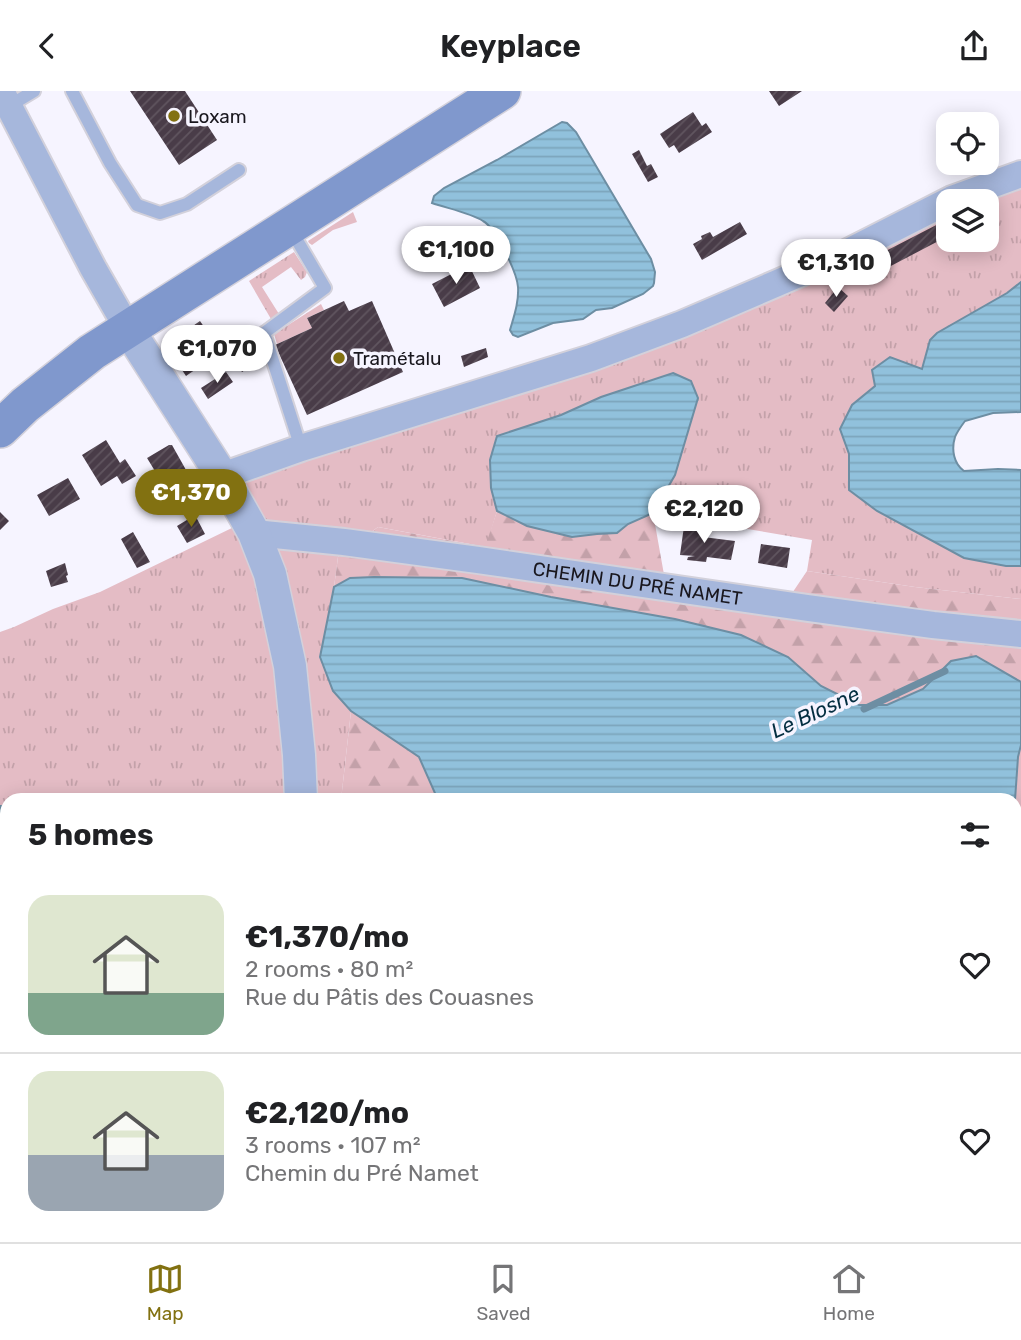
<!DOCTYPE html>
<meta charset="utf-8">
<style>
body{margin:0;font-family:Rubik,sans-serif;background:#f2f2f2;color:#202124;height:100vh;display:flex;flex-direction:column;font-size:26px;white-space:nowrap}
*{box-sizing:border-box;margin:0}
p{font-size:23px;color:#757577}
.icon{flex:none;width:38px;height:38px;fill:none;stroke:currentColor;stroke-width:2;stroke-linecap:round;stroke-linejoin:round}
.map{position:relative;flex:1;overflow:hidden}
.details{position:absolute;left:0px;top:702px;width:1022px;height:450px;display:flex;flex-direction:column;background:#fff;border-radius:21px 21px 0 0;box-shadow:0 4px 18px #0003}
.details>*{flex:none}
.fabs{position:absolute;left:936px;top:21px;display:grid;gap:14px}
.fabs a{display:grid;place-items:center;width:63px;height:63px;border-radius:14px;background:#fff;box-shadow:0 4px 18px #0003;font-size:35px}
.price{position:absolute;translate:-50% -60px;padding:0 16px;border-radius:24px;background:#fff;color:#222;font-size:23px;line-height:46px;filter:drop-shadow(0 2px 4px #0008)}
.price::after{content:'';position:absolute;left:50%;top:42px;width:21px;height:16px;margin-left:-10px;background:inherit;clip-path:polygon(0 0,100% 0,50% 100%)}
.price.selected{background:#827111;color:#fff}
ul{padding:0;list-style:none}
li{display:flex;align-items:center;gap:21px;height:175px;padding:0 28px}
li+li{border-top:2px solid #e0e0e0}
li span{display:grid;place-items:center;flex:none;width:196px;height:140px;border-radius:21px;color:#555}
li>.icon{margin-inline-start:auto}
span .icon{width:84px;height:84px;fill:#fffc;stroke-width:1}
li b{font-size:30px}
h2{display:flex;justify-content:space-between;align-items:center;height:84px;padding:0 28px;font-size:30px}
header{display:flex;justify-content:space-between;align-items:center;height:91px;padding:0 28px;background:#fff;font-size:32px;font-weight:600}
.tab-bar{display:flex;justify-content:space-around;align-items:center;height:98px;border-top:2px solid #e0e0e0;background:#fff;font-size:19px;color:#757577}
.tab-bar a{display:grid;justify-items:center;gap:4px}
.tab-bar .selected{color:#827111}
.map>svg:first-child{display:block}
</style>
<header><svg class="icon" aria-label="back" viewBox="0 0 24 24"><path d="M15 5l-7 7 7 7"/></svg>Keyplace<svg class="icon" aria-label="share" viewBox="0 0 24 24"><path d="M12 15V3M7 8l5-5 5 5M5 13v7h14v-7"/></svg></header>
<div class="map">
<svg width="1021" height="1151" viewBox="0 0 1021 1151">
<defs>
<pattern id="grass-tufts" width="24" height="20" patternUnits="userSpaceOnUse" patternTransform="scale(1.75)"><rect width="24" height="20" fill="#e4bcc5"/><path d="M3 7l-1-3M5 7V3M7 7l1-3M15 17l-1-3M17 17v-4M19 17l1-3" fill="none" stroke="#c3a1a9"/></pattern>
<pattern id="forest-firs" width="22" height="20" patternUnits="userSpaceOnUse" patternTransform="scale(1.75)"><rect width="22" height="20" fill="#e4bcc5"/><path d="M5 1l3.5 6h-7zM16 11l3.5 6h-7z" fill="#c3a1a9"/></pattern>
<pattern id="water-rules" width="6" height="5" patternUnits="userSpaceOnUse" patternTransform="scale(1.75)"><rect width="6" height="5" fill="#91c1dc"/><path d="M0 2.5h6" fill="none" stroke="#7ca5bc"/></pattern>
<pattern id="building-hatch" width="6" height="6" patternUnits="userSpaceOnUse" patternTransform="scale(1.75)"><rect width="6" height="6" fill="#493c48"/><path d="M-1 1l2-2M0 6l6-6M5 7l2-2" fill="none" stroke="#60555f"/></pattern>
</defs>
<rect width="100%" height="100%" fill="#f6f4ff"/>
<path fill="url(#grass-tufts)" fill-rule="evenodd" d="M1021 75V191L1007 202 930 249 922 278 875 295 852 314 840 338 849 363V399L964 467 1006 475H1021V508L915 496 807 480 812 449 653 422 675 384 601 306 561 324 497 345 490 370 491 397 497 420 486 456 378 436 338 466 334 496 320 566 333 600 351 620 341 709H7V715H0V541L14 536 53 518 100 501 236 435 232 385 607 256ZM948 110H987V149H948Z
M353 121 357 131 333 139 312 154 309 152 308 150Z
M294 161 307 181 305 186 301 189 291 176 262 196 279 223 271 228 249 190Z
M321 213 324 219 307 227 312 237 277 253 274 243Z
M7 865V894L1 913 7 939V1096L0 1106V869Z"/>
<path fill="url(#forest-firs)" d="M497 420 527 435 597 443 617 442 628 433 653 422 668 506 778 523 807 480 915 496 1021 508V591L976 565 951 570 923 598 887 614H859L821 595 788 566 741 544 675 528 551 506 462 487 334 496 338 466 378 436 485 456Z
M351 620 419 666 438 709H341Z
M1021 654V1151H591L583 1145 1015 1144V709L1018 666Z
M347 1145H475L470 1151H345Z"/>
<path fill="url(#water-rules)" stroke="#6d8ea3" stroke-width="2" d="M562 31 567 32 576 41 651 168 655 181 654 192 653 195 643 203 612 217 596 219 583 228 553 232 518 246 513 244 510 239C514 225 519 211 518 196 517 182 496 137 483 130 471 122 446 117 432 112L434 105 444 97 497 69Z
M1021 191V321L993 322 965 330C962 334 957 341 955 346 951 359 954 373 964 380L998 378 1021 379V475H1006L964 467 877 420 849 399V363L840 338 852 314 875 295 872 279 890 266 922 278 930 249 937 242 1007 202Z
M673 282 691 290 698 307 675 384 653 422 628 433 617 442 597 443 572 446 527 435 497 420 491 397 490 369 497 345 561 324 601 306Z
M374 486 462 487 551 506 675 528 741 544 788 566 821 595 859 614H887L923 598 951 570 976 565 1021 591V654L1018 666 1015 709H438L419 666 351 620 333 600 320 566 334 496 350 487Z
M0 715H7V865L0 869Z
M7 1096V1144L347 1145 345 1151H0V1106Z
M475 1145H583L591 1151H470Z"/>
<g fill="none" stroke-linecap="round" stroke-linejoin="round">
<path stroke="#6d8ea3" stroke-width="7" d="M864 618 945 580"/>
</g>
<path fill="url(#building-hatch)" d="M130 0H185L217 49 179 74Z
M769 0H802L779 15Z
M693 21 702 35 706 32 712 41 679 62 674 54 669 57 660 43Z
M639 59 647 75 651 73 658 86 648 91 632 63Z
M948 128V145L887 177 880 163Z
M740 131 747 143 702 169 693 153 702 148 701 145 710 141 713 146Z
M469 174 480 197 444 216 432 193Z
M838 196 848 205 834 221 825 212Z
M344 210 349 220 372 210 403 281 307 324 275 254 312 237 307 227Z
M200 230 211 246 217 243 221 249 228 245 233 252 248 243 263 268 242 281 227 257 186 285 168 258 170 251Z
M486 257 488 266 464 276 461 265Z
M226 281 233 291 208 308 201 297Z
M106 349 120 372 125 368 136 385 122 393 117 385 101 395 82 364Z
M169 354H172L195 395 172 408 147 367Z
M68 387 80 408 49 425 37 404Z
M0 421 9 430 0 439Z
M195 424 205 443 187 452 177 435Z
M695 430H700L705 436 703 446 735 450 731 469 707 466 706 471 687 469 688 466 695 465 680 464 684 435Z
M133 441 150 471 137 477 121 448Z
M761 453 790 457 787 477 758 472Z
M65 472 68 484 66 485 68 491 51 496 46 480Z"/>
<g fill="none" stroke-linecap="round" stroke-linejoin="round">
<defs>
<path id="service" d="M72 0 110 72 137 114 160 122 187 113 239 79
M9 15 34 0
M291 139 325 197 264 242 301 357"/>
<g id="minor">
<path d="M1 0 93 177 128 238"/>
<path d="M222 385 301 357 591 267 682 233 838 166 952 108 1021 83"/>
<path id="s1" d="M254 442 344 451 478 469 808 517 933 534 1021 543"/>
</g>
<path id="tertiary" d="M128 238 222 385 254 442 270 483 290 575 299 664 301 709
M669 1144 681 1151"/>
<path id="secondary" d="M0 338 25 314 92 261 502 0"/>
</defs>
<use href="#service" stroke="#d3d1db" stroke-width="16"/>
<use href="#minor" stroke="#d3d1db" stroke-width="30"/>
<use href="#tertiary" stroke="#d3d1db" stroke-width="35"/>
<use href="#secondary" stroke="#d3d1db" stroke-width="40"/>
<use href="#service" stroke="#a6b7dc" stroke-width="12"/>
<use href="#minor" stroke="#a6b7dc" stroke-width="26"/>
<use href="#tertiary" stroke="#a6b7dc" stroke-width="32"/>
<use href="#secondary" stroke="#8098cd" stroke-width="37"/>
</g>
<g fill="#827111" stroke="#f6f4ff" stroke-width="2.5">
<circle cx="174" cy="25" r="7"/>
<circle cx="339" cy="267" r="7"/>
</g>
<g text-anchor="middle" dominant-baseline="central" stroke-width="7" stroke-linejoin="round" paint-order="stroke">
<g font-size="19" fill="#19171e" stroke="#f6f4ff" text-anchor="start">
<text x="188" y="25">Loxam</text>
<text x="353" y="267">Tramétalu</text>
</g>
<g font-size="19" fill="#19171e" stroke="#f6f4ff">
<text stroke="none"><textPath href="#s1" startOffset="387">CHEMIN DU PRÉ NAMET</textPath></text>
</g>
<g font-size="21" font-style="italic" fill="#042e41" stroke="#f6f4ff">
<text transform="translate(815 621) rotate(-25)">Le Blosne</text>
</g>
</g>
</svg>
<div class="fabs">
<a><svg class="icon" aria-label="locate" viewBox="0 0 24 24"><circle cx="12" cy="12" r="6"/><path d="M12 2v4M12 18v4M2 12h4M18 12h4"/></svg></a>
<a><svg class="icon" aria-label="layers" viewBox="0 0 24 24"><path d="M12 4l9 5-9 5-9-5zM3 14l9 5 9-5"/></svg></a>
</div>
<b class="price" style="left:456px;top:195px">€1,100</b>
<b class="price" style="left:836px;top:208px">€1,310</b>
<b class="price" style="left:217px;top:294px">€1,070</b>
<b class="price selected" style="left:191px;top:438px">€1,370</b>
<b class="price" style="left:704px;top:454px">€2,120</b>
<section class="details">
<h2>5 homes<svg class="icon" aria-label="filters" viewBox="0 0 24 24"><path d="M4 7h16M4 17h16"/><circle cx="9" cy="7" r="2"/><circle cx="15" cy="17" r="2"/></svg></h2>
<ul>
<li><span style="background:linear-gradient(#dfe7d0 70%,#7fa58c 0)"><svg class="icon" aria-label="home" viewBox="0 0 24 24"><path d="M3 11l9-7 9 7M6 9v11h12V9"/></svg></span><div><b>€1,370/mo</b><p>2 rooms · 80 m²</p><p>Rue du Pâtis des Couasnes</p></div><svg class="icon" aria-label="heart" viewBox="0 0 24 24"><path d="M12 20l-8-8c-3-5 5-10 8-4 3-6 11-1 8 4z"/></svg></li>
<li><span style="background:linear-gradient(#dfe7d0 60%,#9aa5b1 0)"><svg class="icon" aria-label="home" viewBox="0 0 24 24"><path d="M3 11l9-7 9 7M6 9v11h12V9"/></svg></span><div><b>€2,120/mo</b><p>3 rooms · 107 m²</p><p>Chemin du Pré Namet</p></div><svg class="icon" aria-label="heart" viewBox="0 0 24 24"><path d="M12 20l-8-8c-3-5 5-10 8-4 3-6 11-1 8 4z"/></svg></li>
</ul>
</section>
</div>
<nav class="tab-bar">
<a class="selected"><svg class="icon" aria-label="map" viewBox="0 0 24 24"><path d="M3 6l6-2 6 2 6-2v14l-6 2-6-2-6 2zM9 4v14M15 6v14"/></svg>Map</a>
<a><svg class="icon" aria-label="saved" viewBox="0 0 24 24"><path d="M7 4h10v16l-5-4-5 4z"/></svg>Saved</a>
<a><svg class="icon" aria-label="home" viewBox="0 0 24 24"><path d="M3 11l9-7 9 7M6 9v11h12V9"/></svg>Home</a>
</nav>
